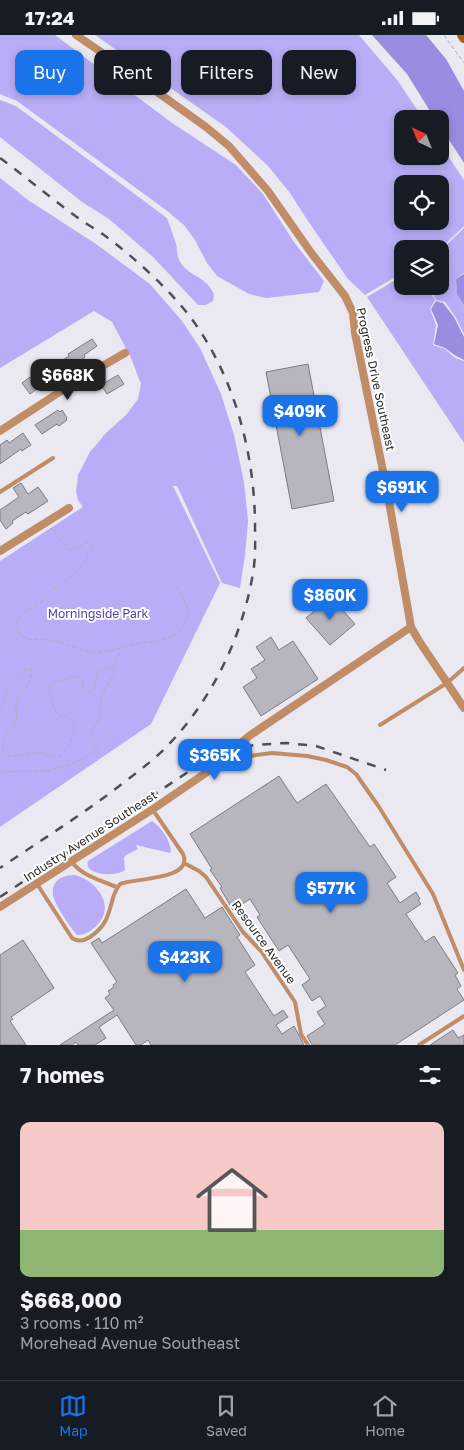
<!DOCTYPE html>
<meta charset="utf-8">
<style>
body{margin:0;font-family:"Golos Text",sans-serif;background:#242831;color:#f1f3f6;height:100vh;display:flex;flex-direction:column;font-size:19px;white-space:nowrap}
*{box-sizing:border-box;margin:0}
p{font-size:16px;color:#9ea1a6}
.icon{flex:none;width:28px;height:28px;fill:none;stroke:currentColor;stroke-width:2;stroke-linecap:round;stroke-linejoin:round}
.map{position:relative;height:1010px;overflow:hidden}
.panel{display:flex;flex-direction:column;background:#171b24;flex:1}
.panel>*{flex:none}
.guide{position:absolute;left:15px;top:15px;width:435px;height:45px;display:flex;gap:10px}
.needle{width:32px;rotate:317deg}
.controls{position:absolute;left:394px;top:75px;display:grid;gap:10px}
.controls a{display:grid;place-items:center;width:55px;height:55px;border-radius:10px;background:#171b24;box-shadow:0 2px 8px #0003;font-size:25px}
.price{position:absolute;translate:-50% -42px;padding:0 11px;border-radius:10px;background:#1a73e8;color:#fff;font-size:16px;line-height:32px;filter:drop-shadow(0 1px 2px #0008)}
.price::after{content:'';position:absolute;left:50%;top:30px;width:15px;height:11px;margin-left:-8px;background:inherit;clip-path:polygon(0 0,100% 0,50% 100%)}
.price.on{background:#222;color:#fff}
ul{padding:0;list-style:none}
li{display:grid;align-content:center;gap:10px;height:265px;padding:0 20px}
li+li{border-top:1px solid #363941}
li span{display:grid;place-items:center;height:155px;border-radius:10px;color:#555}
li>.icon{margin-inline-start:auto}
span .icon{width:90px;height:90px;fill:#fffc;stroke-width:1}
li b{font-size:21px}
h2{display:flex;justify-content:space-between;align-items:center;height:60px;padding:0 20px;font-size:21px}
.tag{padding:0 18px;border-radius:10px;background:#171b24;box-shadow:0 2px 8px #0003;font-size:18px;line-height:45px}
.tag.on{background:#1a73e8;color:#fff}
.status{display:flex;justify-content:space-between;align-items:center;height:35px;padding:0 25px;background:#171b24;direction:ltr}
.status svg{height:14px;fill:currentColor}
.tab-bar{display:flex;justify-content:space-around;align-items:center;height:70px;border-top:1px solid #363941;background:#171b24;font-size:14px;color:#9ea1a6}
.tab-bar a{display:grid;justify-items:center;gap:2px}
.tab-bar .on{color:#1a73e8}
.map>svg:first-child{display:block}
</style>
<div class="status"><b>17:24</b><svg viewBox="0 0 49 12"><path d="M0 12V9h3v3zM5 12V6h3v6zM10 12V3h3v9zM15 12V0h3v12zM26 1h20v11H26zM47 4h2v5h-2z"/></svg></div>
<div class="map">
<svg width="464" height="1010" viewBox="0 0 464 1010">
<rect width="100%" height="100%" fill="#eae9f2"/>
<path fill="#b8adf6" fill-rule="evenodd" d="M0 0H55L172 88 236 130 263 159 294 207 324 246 319 257 266 263 249 259 217 241 207 228 195 205 184 190 166 175 17 66 0 59Z
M95 0H359L398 46 423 84H402V121H440V109L464 145V191L440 214H402V238L365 260 348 244 310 189 290 158 268 131 226 92ZM402 149H440V186H402Z
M0 65 16 71 167 183C170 191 173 200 176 209 178 218 176 223 183 231 195 244 205 241 214 259L213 266 206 270H198L153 222 109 184 82 167 0 102Z
M0 143 28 165 96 209 150 249 182 286 200 313 221 359 234 400 244 447 248 486 245 520 240 553 222 548 177 451H173L220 548 151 689 0 792V526L83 472 78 465 76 456 78 440 90 417 106 398 126 380 138 364 141 349 131 323 112 287 94 276 0 333Z
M464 193V238L456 244 457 259 464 272V299L455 281 445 267 436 265 428 251H440V216Z
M402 241V251H426L435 265 430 274 436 290 433 310 445 314 455 323 464 326V408L367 262Z
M152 786C162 793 170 805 171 816L170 818 136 810 138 814 126 820 124 823 125 835C117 842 83 841 88 826Z
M75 840C98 846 117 873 95 892 90 897 84 900 77 900 71 893 54 869 53 860 51 845 63 840 75 840Z"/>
<path fill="#9a8ce1" d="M372 0H426L446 24 464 56V128L440 91V84H435L407 39Z
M464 239V271L457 259 456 244Z
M436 266 443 268 454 282 464 302V325L456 321 445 313 434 309 438 290 431 274Z"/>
<path fill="#b7b6be" stroke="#7c7c83" d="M92 304 97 311 84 320 85 322 56 342 50 334 69 321 68 319Z
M308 329 334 466 292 474 266 337Z
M118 340 124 349 107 359 101 350Z
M30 342 38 353 30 359 22 348Z
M58 375 60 377 62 375 67 383 66 384 67 385 59 391 57 389 42 399 35 390Z
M23 398 31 410 22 416 21 414 0 429V410L7 405 9 408Z
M21 448 28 459 38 452 48 466 28 479 26 477 12 486 13 488 6 494 0 485V475L19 462 13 453Z
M331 562 355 589 330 610 306 583Z
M271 602 279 615 293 606 318 644 261 681 243 652 257 643 251 634 265 625 256 612Z
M279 741 297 768 326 749 370 812 374 809 396 842 387 848 400 868 416 857 420 864 418 865 421 869 406 879 425 907 434 901 458 938 455 940 461 951 457 954 464 965 395 1010H312L307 1001 325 989 317 977 326 971 320 961 312 966 302 950 310 944 288 910 279 916 257 882 260 880 250 864 233 875 220 853 222 852 210 835 212 834 190 799Z
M186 854 205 883 222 872 240 900 237 902 255 930 245 937 274 981 283 975 288 982 276 990 282 999 294 991 304 1010H151L148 1005 141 1010H136L117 980 99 992 106 1003 95 1010H78L76 1007 72 1010H60L114 975 105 963 110 959 108 956 114 952 113 950 117 947 91 908 99 903 102 908Z
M23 905 54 953 11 982 13 984 10 986 26 1010H0V920Z
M453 995 458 1003 464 1000V1010H430Z"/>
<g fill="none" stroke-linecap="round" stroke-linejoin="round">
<path stroke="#afaeb5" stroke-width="1" stroke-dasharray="4 2.5" stroke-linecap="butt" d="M444 0 464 28
M51 493 68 514C75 517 81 510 88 507L92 510V514L78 537 57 551 42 566 21 579 15 590C23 610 33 603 50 605 66 608 79 616 95 617 109 617 123 612 136 609 144 607 152 607 159 606 174 602 190 592 187 575 186 565 182 558 175 551
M113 633 120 618V614
M0 673 3 671 7 655 19 645 25 634H30C36 650 18 655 16 669 15 675 18 679 16 685 10 698 0 698 4 718 16 726 27 716 40 718 48 719 52 722 60 721 69 714 81 692 69 683 65 680 59 682 56 677 53 672 48 655 49 650 53 647 70 642 76 641L82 645 84 653 88 658C101 654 88 639 107 632L113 633 114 637 112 643 104 656 101 663 99 684 91 698 93 704 98 710C92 725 58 734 43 736 29 737 14 735 0 738"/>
<path stroke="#c08d66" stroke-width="4" d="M0 457 53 423
M380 690 447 648 464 633
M228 721 240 724 256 720 272 718 307 721 326 725 347 732 356 739 379 772 433 859 464 935
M72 827C82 841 102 846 117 852
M184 828 199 836 206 842 243 897 261 916 295 967 301 999 308 1010
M37 849 72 903C78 907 83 906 90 902 106 891 108 882 113 863 115 857 116 854 120 849 135 843 194 845 183 819L153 775
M419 1010 464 981"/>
<path stroke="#c08d66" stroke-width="8" d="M76 0 114 26 206 92 229 111 268 156 312 219 345 261 353 278 355 298 388 461 411 592 419 606 464 673
M0 396 78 345 125 318
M0 516 69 473
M0 872 153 774 216 731 249 701 411 592"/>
<path stroke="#a75d14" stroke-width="10" d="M462 0 464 3"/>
<path stroke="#4f4e53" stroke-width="2.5" stroke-dasharray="9 9" stroke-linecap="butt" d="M0 123C27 143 53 165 81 185 88 190 97 195 104 200 134 222 169 254 191 283 234 341 254 416 255 487 255 504 256 521 253 538 243 599 214 661 171 707 156 724 137 737 118 752 80 781 40 806 0 833
M0 862 191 735 224 717 235 714 254 710 286 708 316 711 386 735"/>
</g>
<g text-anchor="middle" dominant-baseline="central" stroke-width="4" stroke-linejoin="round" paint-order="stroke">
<g font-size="12" fill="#29282c" stroke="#fff">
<text transform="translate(376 344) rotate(78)">Progress Drive Southeast</text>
<text transform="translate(90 801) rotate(-33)">Industry Avenue Southeast</text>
<text transform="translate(264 907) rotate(54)">Resource Avenue</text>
</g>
<g font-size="12" fill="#573ea1" stroke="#fff">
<text x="98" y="578">Morningside Park</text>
</g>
</g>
</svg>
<div class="controls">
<a><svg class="needle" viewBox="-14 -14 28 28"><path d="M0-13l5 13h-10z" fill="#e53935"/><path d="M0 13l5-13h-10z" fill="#9ea1a6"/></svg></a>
<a><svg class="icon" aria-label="locate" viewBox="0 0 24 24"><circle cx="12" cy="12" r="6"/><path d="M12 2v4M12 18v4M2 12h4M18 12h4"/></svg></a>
<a><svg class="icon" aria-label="layers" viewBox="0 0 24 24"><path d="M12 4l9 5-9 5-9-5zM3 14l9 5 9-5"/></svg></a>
</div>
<b class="price on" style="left:68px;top:366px">$668K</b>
<b class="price" style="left:300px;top:402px">$409K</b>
<b class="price" style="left:402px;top:478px">$691K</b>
<b class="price" style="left:330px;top:586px">$860K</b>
<b class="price" style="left:215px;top:746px">$365K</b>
<b class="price" style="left:331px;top:879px">$577K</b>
<b class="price" style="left:185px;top:948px">$423K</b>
<div class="guide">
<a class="tag on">Buy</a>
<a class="tag">Rent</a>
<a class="tag">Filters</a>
<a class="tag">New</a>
</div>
</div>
<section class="panel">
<h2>7 homes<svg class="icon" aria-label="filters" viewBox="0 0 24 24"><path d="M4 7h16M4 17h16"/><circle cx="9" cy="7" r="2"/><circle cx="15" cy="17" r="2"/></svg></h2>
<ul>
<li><span style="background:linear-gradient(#f6c9c9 70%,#8fb573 0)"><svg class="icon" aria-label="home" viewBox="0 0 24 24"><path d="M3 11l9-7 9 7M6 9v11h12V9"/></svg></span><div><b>$668,000</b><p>3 rooms · 110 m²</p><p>Morehead Avenue Southeast</p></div></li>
</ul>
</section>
<nav class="tab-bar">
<a class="on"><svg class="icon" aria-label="map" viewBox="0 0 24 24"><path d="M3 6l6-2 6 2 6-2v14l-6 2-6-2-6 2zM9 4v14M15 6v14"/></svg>Map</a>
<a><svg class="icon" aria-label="saved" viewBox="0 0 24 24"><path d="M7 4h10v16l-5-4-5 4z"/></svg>Saved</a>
<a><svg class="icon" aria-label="home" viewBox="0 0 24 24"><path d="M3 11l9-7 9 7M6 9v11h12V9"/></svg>Home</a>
</nav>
